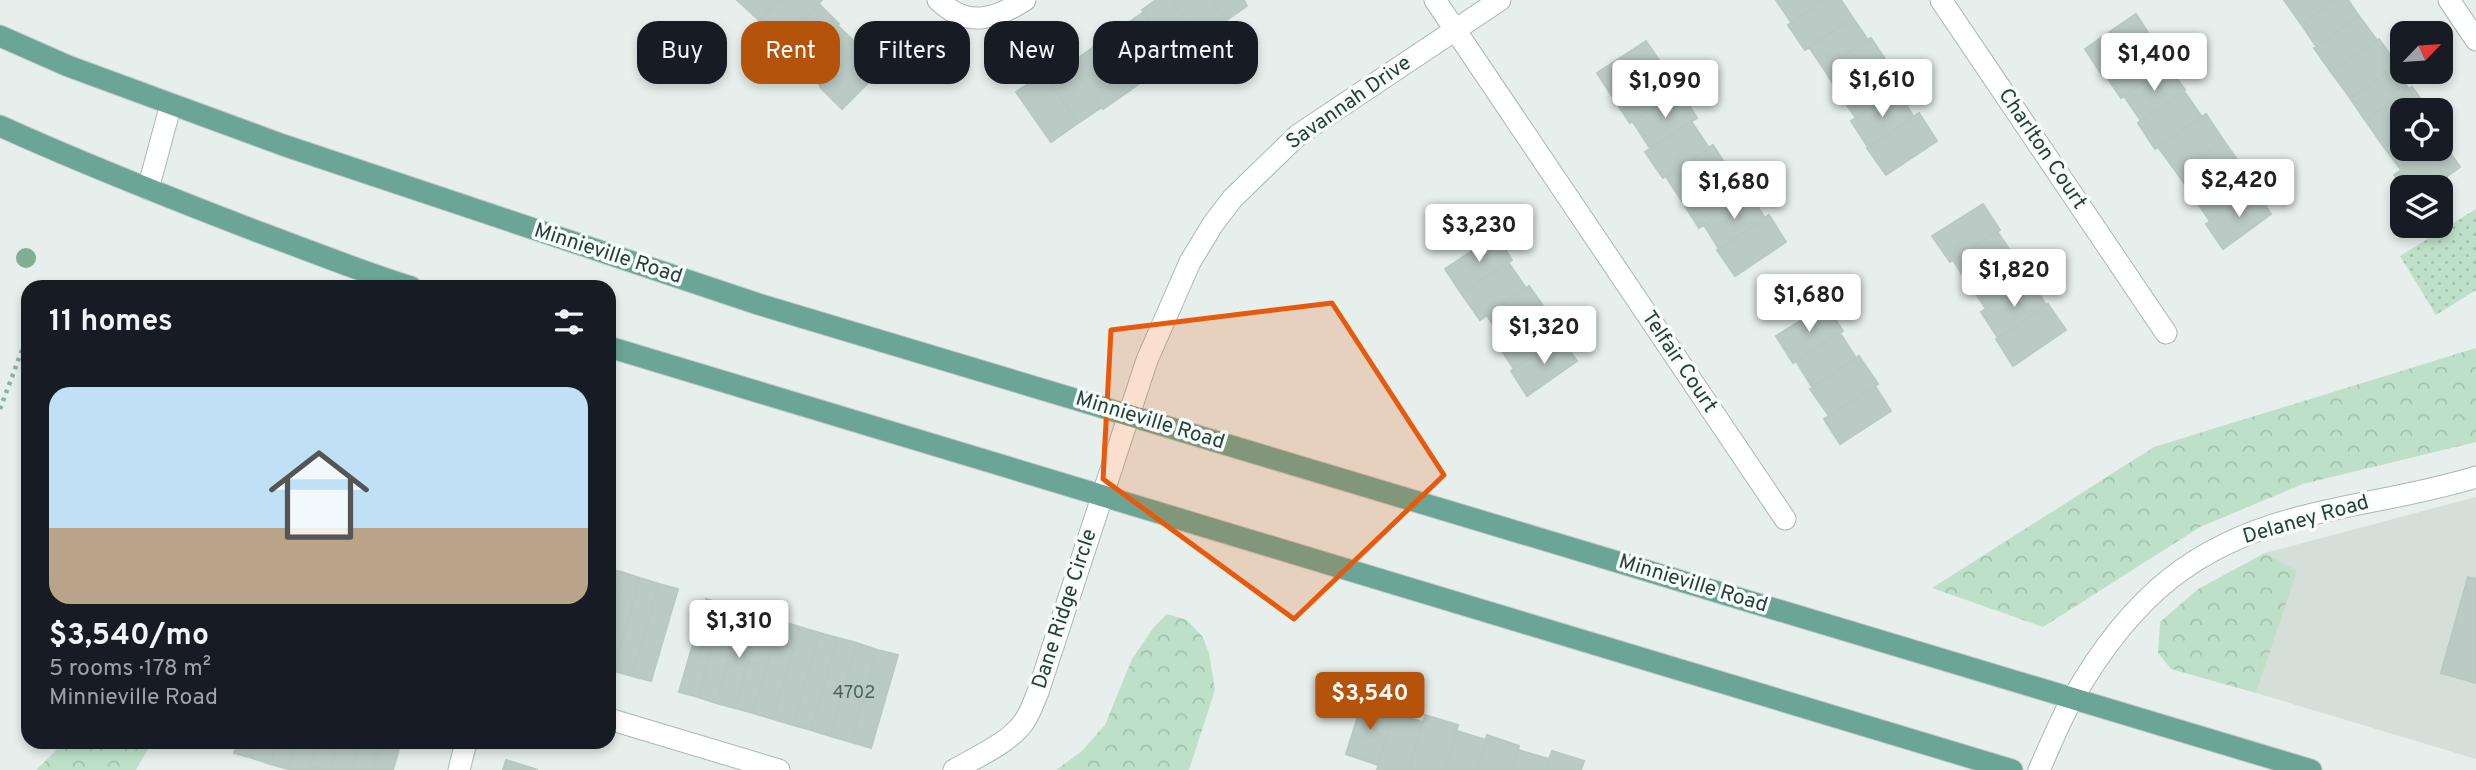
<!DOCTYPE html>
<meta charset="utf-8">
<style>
body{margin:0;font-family:Overpass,sans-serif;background:#242831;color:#f1f3f6;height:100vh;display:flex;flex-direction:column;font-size:26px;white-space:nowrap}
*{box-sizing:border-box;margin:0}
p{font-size:23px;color:#9ea1a6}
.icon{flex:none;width:38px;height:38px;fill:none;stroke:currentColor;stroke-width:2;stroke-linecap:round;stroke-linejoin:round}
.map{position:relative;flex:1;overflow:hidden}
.sheet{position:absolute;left:21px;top:280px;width:595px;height:469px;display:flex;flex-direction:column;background:#171b24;border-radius:21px;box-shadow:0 4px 10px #0003}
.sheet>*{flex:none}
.banner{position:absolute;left:637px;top:21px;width:665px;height:63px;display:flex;gap:14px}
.needle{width:46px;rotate:65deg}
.controls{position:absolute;left:2390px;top:21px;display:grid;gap:14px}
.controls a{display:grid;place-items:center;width:63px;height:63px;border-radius:14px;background:#171b24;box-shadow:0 4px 10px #0003;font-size:35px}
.price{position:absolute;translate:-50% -60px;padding:0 16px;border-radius:7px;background:#fff;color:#222;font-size:23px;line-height:46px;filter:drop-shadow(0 2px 4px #0008)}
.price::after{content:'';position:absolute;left:50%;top:42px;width:21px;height:16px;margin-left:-10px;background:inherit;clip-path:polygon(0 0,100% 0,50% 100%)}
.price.active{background:#b45309;color:#fff}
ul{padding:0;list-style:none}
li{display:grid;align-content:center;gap:14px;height:371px;padding:0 28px}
li span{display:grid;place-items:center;height:217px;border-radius:21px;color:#555}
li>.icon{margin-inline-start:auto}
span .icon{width:126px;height:126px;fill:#fffc;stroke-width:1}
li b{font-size:30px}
h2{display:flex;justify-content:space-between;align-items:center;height:84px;padding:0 28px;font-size:30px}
.pill{padding:0 24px;border-radius:21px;background:#171b24;box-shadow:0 4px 10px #0003;font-size:24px;line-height:63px}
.pill.active{background:#b45309;color:#fff}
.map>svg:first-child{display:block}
</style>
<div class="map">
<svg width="2476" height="770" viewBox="0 0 2476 770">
<defs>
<pattern id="forest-crowns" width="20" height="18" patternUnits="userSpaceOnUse" patternTransform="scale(1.75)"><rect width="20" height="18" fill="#bfe0c8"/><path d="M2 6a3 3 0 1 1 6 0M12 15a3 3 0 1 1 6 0" fill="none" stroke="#a4c1ad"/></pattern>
<pattern id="park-dots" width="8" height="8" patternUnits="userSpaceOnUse" patternTransform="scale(1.75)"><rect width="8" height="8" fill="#bfe0c8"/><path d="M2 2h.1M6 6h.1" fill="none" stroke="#a4c1ad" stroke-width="1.8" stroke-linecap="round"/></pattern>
</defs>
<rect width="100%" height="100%" fill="#e6efeb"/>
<path fill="#d4dfda" d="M2476 497V759L2256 693 2296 571 2265 553Z"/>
<path fill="url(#forest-crowns)" d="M2476 348V442L2303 484 2200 527 2043 627 1932 588 2154 447Z
M2265 553 2297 571 2256 693 2171 669 2158 653 2160 622 2198 589Z
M1167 614 1187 620 1202 636 1209 653 1215 690 1189 770H1056L1082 751 1105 725 1132 659 1154 627Z
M65 742H152L136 770H36Z"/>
<path fill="url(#park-dots)" d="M2476 209V290L2436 315 2400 256Z"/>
<path fill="#bbcac4" stroke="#b8c9c2" stroke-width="2" d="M737 0H779L759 20Z
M779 0H822L781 42 759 20Z
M1156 0H1171L1200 41 1176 58 1142 10Z
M1171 0H1211L1225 21 1199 39Z
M1211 0H1244L1247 6 1225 21Z
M1776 0H1824L1791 22Z
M1824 0H1841L1853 18 1805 50 1788 25Z
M2284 0H2336L2301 24Z
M2336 0H2348L2359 16 2316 46 2301 24Z
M819 4 839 24 802 63 781 42Z
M1144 12 1177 60 1153 77 1118 30Z
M2136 14 2153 40 2102 75 2085 49Z
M2359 16 2377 40 2331 72 2314 48Z
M1853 18 1868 40 1824 69 1809 47Z
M838 26 860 47 821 86 799 65Z
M1117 28 1151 75 1126 93 1093 46Z
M1871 38 1889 65 1841 97 1824 69Z
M2379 39 2398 65 2350 98 2331 72Z
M1646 41 1663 66 1614 99 1597 73Z
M863 43 885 66 842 109 820 87Z
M2149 43 2165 68 2121 98 2104 73Z
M1094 47 1126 93 1103 109 1071 63Z
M1069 60 1102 107 1078 123 1046 77Z
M2168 65 2185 90 2141 121 2124 96Z
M1886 67 1900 88 1856 118 1841 97Z
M1660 68 1676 93 1630 123 1614 99Z
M2394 68 2409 89 2365 120 2350 98Z
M1043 74 1078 123 1051 142 1016 92Z
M2412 87 2429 110H2403V133L2384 147 2365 120Z
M1680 91 1697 118 1650 148 1633 122Z
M1897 91 1914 117 1868 147 1851 121Z
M2184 91 2202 117 2155 149 2138 123Z
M1919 113 1937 141 1886 175 1867 148Z
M2206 114 2224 141 2177 173 2158 147Z
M1691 121 1709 148 1663 178 1645 152Z
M2403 133V149H2432L2401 170 2384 147Z
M2224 141 2241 165 2194 198 2177 173Z
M2442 141 2460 167 2432 187 2403 188 2394 175 2432 149H2441Z
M1713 145 1729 170 1682 201 1666 177Z
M2236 169 2252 192 2210 221 2194 198Z
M1726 172 1743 198 1699 228 1682 201Z
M2255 190 2271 214 2223 249 2206 224Z
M1749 194 1765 218 1719 249 1704 225Z
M1983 204 2000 230 1950 262 1932 236Z
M1769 215 1786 242 1735 276 1717 250Z
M1997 231 2013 255 1968 284 1953 260Z
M1496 235 1512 260 1461 293 1445 269Z
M2015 253 2033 278 1986 309 1969 283Z
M1508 262 1526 288 1480 320 1461 293Z
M2030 280 2046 305 1998 338 1981 312Z
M1529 286 1546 310 1504 340 1487 316Z
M2048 304 2066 330 2013 366 1996 339Z
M1826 305 1843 331 1793 363 1776 336Z
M1543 313 1560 337 1514 369 1498 345Z
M1840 333 1856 358 1812 387 1796 361Z
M1560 337 1577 361 1527 396 1511 371Z
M1859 356 1878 384 1829 416 1810 389Z
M1875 386 1891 411 1840 444 1824 419Z
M609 569 621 572 609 613Z
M621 572 640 578 614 671 609 669V613Z
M2468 577 2476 579V683L2441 673Z
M640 578 659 584 632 676 614 671Z
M659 584 678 589 651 681 632 676Z
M706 599 724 604 698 697 679 692Z
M724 604 743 610 716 703 698 697Z
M743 610 761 616 735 708 716 703Z
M761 616 780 621 753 713 735 708Z
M780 621 800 627 773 719 753 713Z
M800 627 820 633 793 725 773 719Z
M820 633 838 638 811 730 793 725Z
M838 638 857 643 830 736 811 730Z
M857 643 877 650 851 742 830 736Z
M877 650 898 655 871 748 851 742Z
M1363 700 1394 709 1378 765 1346 754Z
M1393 713 1422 722 1409 770H1377Z
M1425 715 1458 725 1445 770H1409Z
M1457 731 1486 740 1477 770H1445Z
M1487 735 1519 746 1512 770H1477Z
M237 742H256L252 758 234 753Z
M256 742H277L270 764 252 758Z
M277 742H296L288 769 270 764Z
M296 742H317L309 770 288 769Z
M317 742H338L330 770H309Z
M338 742H360L352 770H330Z
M360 742H380L372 770H352Z
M380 742H401L393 770H372Z
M1518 750 1549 759 1545 770H1512Z
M1552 751 1584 761 1581 770H1545Z
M506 760 538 770H503Z"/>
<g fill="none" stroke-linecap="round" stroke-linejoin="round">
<defs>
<path id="minor" d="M938 0C967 28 994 20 1025 0
M1435 0 1785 519
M1941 0 2166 333
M2449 0 2476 40
M148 189 171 104
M609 719 779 770
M459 770 466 742
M954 770C976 757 1008 744 1024 722 1030 713 1034 702 1038 692L1147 360 1190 262 1213 224 1233 198 1298 135 1500 0
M2039 770C2050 746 2060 720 2073 698 2131 597 2195 542 2309 515 2365 501 2422 494 2476 477"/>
<path id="major" d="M0 36 68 66 283 145 758 304 2311 770
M0 126C84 164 170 198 256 231 308 250 359 271 411 287
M609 347 2012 770"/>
</defs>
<use href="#minor" stroke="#a8b8b2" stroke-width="23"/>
<use href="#major" stroke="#c2cac8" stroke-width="23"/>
<path stroke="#86b3a5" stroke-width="4.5" stroke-dasharray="3.5 5" stroke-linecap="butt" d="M45 287 47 282
M0 409 28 334"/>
<use href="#minor" stroke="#fff" stroke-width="21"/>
<use href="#major" stroke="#6aa596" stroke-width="21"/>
</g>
<circle fill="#80af93" cx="26" cy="258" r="10"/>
<path fill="#e8590c" fill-opacity="0.2" stroke="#e8590c" stroke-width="5" stroke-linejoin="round" d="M1332 303 1444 475 1294 619 1103 479 1111 330Z"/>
<g text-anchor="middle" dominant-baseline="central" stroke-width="7" stroke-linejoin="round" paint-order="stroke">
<g font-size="18" fill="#4a645c">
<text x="854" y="693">4702</text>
</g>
<g font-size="21" fill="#24423a" stroke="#f7fbf9">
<text transform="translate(1349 103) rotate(-35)">Savannah Drive</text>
<text transform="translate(2042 149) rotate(56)">Charlton Court</text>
<text transform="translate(608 254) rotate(18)">Minnieville Road</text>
<text transform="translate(1679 362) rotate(56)">Telfair Court</text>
<text transform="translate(1150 421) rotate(17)">Minnieville Road</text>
<text transform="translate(2306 520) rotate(-16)">Delaney Road</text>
<text transform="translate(1693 584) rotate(17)">Minnieville Road</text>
<text transform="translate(1065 609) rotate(-72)">Dane Ridge Circle</text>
</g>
</g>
</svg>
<div class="controls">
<a><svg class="needle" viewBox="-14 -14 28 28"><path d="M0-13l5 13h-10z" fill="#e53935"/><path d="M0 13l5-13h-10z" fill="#9ea1a6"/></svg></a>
<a><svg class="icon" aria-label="locate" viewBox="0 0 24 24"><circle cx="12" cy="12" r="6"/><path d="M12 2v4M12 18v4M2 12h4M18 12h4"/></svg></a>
<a><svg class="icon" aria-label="layers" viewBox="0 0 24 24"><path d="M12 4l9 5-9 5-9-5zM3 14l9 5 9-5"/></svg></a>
</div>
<b class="price" style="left:2154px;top:93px">$1,400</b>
<b class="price" style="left:1882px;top:119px">$1,610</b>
<b class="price" style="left:1665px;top:120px">$1,090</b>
<b class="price" style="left:2239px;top:219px">$2,420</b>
<b class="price" style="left:1734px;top:221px">$1,680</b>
<b class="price" style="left:1479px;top:264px">$3,230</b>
<b class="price" style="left:2014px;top:309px">$1,820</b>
<b class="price" style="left:1809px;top:334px">$1,680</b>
<b class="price" style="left:1544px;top:366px">$1,320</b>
<b class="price" style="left:739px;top:660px">$1,310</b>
<b class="price active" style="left:1370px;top:732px">$3,540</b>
<div class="banner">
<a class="pill">Buy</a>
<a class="pill active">Rent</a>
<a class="pill">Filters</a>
<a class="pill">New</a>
<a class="pill">Apartment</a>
</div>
<section class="sheet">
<h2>11 homes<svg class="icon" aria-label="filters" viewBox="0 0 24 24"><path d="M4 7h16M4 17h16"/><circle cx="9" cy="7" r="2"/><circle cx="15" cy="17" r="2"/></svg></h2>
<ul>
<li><span style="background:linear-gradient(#bfe0f5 65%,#b9a48a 0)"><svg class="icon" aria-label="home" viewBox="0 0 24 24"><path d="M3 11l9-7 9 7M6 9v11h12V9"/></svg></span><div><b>$3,540/mo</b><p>5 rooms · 178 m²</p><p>Minnieville Road</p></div></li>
</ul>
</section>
</div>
